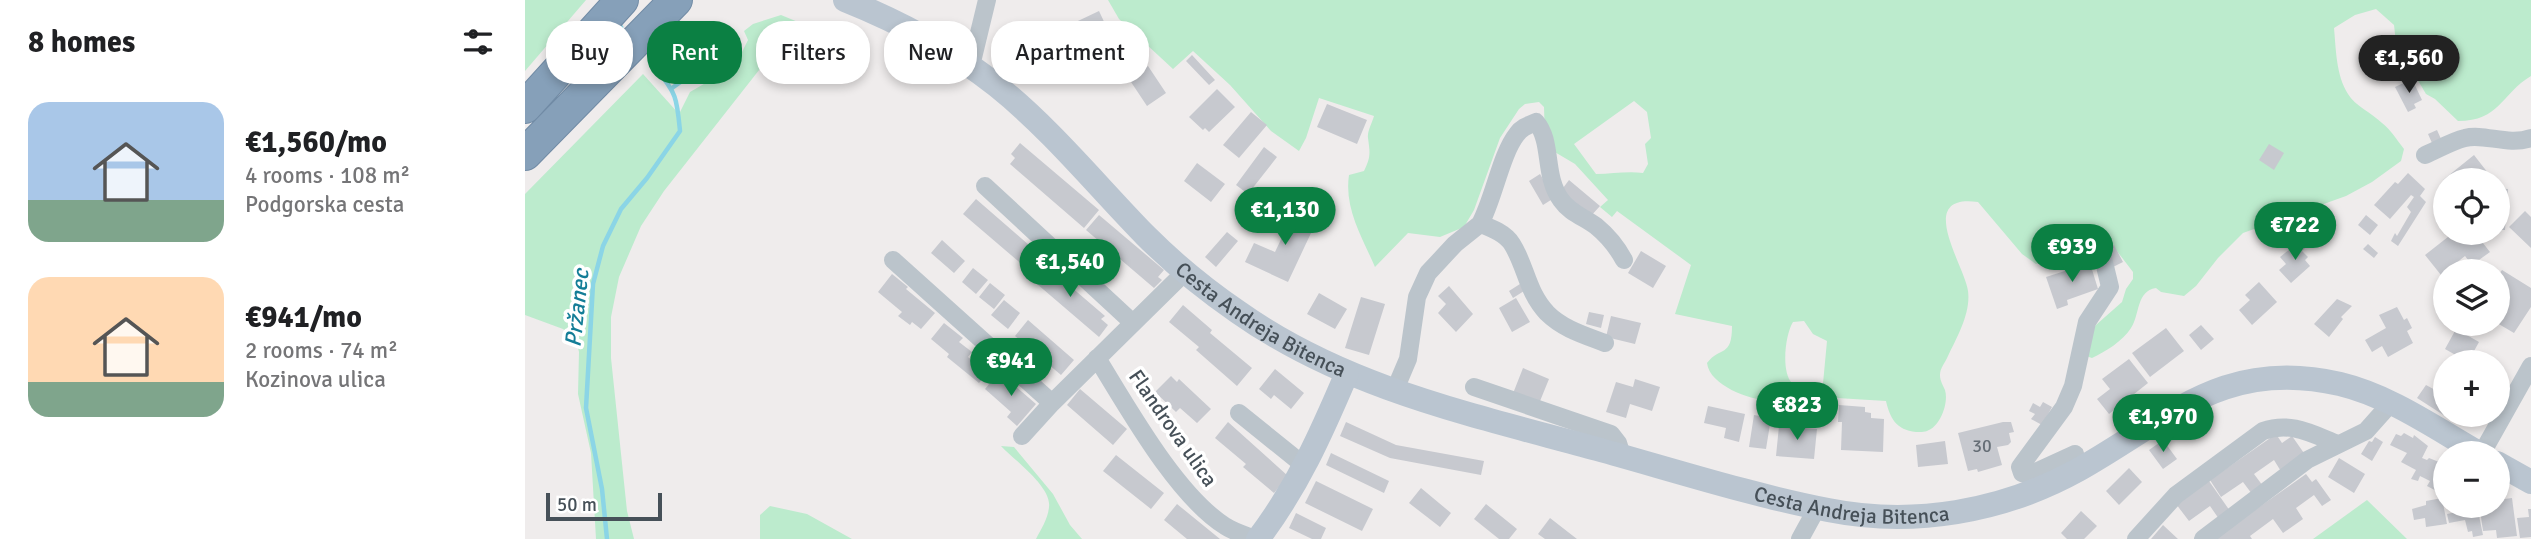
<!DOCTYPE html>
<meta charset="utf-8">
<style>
body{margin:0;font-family:Signika,sans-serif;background:#f6f6f6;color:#202124;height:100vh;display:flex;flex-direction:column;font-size:26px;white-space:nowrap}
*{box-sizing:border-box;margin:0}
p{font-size:23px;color:#757577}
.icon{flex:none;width:38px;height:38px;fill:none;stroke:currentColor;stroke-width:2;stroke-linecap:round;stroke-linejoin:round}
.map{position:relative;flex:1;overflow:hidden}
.details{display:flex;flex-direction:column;background:#fff;width:525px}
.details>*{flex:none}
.hud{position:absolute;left:21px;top:21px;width:665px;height:63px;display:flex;gap:14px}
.tools{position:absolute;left:1908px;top:168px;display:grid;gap:14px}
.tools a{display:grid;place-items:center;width:77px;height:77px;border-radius:50%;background:#fff;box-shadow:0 4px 10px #0003;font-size:35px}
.scale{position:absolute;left:21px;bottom:18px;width:116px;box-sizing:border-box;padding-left:7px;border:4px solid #465058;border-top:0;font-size:19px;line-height:24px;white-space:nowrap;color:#465058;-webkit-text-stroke:5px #fff;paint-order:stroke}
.price{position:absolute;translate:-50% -60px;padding:0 16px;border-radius:24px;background:#0b8043;color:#fff;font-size:23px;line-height:46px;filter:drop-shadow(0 2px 4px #0008)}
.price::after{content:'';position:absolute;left:50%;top:42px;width:21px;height:16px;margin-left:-10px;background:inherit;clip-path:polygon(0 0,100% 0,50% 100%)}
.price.active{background:#222;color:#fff}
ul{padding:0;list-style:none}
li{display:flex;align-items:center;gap:21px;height:175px;padding:0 28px}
li span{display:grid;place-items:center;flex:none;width:196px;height:140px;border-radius:21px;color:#555}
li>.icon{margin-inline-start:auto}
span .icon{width:84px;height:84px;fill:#fffc;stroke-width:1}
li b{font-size:30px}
h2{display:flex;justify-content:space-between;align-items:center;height:84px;padding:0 28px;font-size:30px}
.chip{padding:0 24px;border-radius:28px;background:#fff;box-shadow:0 4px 10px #0003;font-size:24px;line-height:63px}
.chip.active{background:#0b8043;color:#fff}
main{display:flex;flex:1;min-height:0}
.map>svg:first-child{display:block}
</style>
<main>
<section class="details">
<h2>8 homes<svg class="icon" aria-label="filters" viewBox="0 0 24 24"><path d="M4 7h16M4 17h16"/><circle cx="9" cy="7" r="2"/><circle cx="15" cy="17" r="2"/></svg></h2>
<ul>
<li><span style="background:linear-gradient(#a9c7e8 70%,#7fa58c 0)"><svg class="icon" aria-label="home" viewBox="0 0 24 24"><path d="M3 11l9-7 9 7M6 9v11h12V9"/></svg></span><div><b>€1,560/mo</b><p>4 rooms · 108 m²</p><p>Podgorska cesta</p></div></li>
<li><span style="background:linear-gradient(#ffd9b3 75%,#7fa58c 0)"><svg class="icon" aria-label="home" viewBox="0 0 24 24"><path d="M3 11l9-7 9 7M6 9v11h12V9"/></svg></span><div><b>€941/mo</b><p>2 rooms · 74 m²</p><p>Kozinova ulica</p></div></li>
</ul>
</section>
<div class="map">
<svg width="2006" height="539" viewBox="0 0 2006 539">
<rect width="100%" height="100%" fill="#efecec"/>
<path fill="#bcebcd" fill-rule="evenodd" d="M0 0H61L0 71Z
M583 0H2006V76C1976 94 1975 121 1933 121L1910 99 1901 94 1871 43 1869 25 1851 9 1830 15 1809 28C1811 49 1811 75 1823 94 1830 106 1847 113 1857 123 1866 130 1872 140 1879 149L1876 161 1847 182 1821 196 1718 233 1693 258 1671 286 1659 296 1636 292 1631 288C1611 291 1615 315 1606 328 1598 341 1580 352 1567 358L1561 356 1563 332 1597 302 1601 289 1608 279V272L1585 242 1574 241 1511 264 1497 254 1453 202C1389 193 1440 266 1443 291 1446 313 1432 337 1423 356 1420 363 1415 368 1415 375 1415 381 1418 385 1420 390 1424 403 1415 427 1402 431 1401 432 1393 432 1391 432 1371 430 1365 418 1361 401L1312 398 1297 394 1302 341 1288 334 1279 321 1268 322C1260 335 1256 372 1267 383 1271 386 1278 387 1283 389L1277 399C1271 398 1266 397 1260 397 1255 398 1250 401 1244 401 1224 399 1185 386 1182 363 1195 346 1207 358 1207 326L1150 314 1166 265 1092 211 1087 217 1075 207 1083 200 1050 164 1023 148 1020 140 1019 107 1014 102 1000 104 994 109 975 138 949 210 939 227 915 237 883 233 850 267C837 237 819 208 824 175L839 171C846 157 845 153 843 138 842 132 847 123 849 116L794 98 781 138 774 151 746 131 705 85 668 51 648 69 594 19ZM1109 101 1122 112 1126 138 1120 144 1123 164 1118 173C1102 171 1087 174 1071 174L1049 144Z
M256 15 290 29 299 38V44L267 35 256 42 139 191 116 226 94 277 86 317V358L102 511 109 539H71L66 453 53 394 54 352 51 340 38 329 0 315V194L118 74 154 114 165 92 210 66 223 40 219 31 228 24Z
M476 446 489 447 528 494 545 525 557 539H511C516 529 523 519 524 507 527 487 489 460 476 446Z
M1842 500 1882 539H1788Z
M245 506 282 514 327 539H235V515Z"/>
<path fill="#8bd5e6" d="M190 42 200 50C197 60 188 63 179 68L173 64 177 53Z"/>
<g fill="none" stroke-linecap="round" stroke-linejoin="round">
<path stroke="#8bd5e6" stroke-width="4.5" d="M92 31 96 27
M147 88 157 81
M82 539 77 489 61 408 68 284 78 246 96 209 122 178 155 131C152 100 152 93 131 69"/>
</g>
<path fill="#c7c9cf" d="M574 11 582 28 558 39 561 46 529 61 517 38Z
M667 55 690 80 684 85 661 61Z
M623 66 641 93 622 106 604 79Z
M1887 79 1897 100 1889 104 1891 108 1883 112 1870 87Z
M692 89 710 107 684 132 680 128 678 130 664 117Z
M802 104 842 120 832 144 792 127Z
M726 112 742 125 714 158 698 145Z
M1912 130 1916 139 1907 143 1903 134Z
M495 143 574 210 559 228 485 164 490 158 486 154Z
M1744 144 1759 153 1749 170 1734 160Z
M739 147 752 157 723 194 711 185Z
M1949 155 1963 173 1954 180H1918Z
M672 163 700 184 686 202 659 181Z
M1883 173 1900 189 1895 196 1901 202 1873 246 1866 241 1870 233 1872 236 1886 212 1882 207 1889 197 1886 195 1865 219 1849 205 1870 182 1873 184Z
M1015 174 1029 198 1018 205 1004 181Z
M1044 180 1075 206 1065 217 1035 192Z
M1972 188 1983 189 1980 230H1972Z
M451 199 519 258 507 273 438 214Z
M772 206 794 216 763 282 720 262 729 243 750 252Z
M2000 211 2006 217V248L1984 227Z
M574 215 639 270 633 277 637 280 629 288 561 230Z
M1841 215 1853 225 1845 235 1833 225Z
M702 232 713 241 691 267 680 257Z
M1928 233H1950L1965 252 1947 265 1940 256 1916 275 1900 255Z
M417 240 440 261 429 273 406 253Z
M1775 241 1781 247 1777 251 1783 257 1780 260 1785 266 1766 283 1754 270 1761 264 1755 257Z
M1843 244 1853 253 1849 258 1838 249Z
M1589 245 1598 262 1576 273 1568 255Z
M1116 251 1141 266 1128 288 1103 273Z
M518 263 580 316 576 319 583 325 574 337 505 278Z
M1565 263 1573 289 1542 300 1543 305 1532 309 1521 277Z
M448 268 463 280 451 294 437 282Z
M1977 270 2006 288V307L1989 333 1972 323V277Z
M367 274 383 287 381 289 410 313 396 329 387 322 385 325 373 316 377 312 353 292Z
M1734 282 1752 302 1727 325 1714 310 1725 300 1720 295Z
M465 283 480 295 469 309 454 297Z
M995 284 999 291 988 298 984 291Z
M924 286 948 314 931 332 913 313 921 304 913 296Z
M794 293 822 309 810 329 782 314Z
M836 297 860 304 844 355 820 348Z
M991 298 1005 322 987 332 974 308Z
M1812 299 1827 306 1816 317 1818 319 1804 337 1789 324Z
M479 300 495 313 483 329 466 315Z
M658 305 687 330 685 333 727 368 712 386 671 350 674 347 644 322Z
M1872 307 1879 320 1882 318 1887 328 1882 331 1888 343 1863 357 1857 346 1847 352 1840 340 1861 328 1854 315Z
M1064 312 1079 315 1076 328 1061 324Z
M1086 316 1116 323 1110 344 1081 337Z
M503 320 549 360 536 375 490 336Z
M419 323 438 338 434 342 447 352 443 357 451 363 455 358 467 368 454 383 422 357 424 354 406 339Z
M1676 325 1689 339 1676 350 1664 335Z
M1641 328 1659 351 1625 377 1607 353Z
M1931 329 1954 342 1943 362 1920 349Z
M1604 359 1623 383 1584 414 1572 399 1585 389 1577 379Z
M998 368 1024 379 1013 406 987 396Z
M750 369 779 393 766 409 749 395 746 399 734 389Z
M474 372 511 404 492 426 482 417 486 412 460 389Z
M646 376 652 382 654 379 686 409 672 423 655 408 651 412 630 392Z
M1110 379 1135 387 1127 411 1105 404 1101 418 1081 412 1091 382 1108 387Z
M1920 383V416L1892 398 1901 385 1914 392Z
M555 389 602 429 588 445 542 405Z
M1518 402 1527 407 1517 425 1506 419 1510 414 1504 411 1508 403 1515 407Z
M1314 405 1340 407V412L1346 413V418L1359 419 1358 452 1316 450 1317 422H1313Z
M1183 406 1220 414 1214 442 1199 438 1201 428 1179 423Z
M1229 415 1246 418 1241 449 1224 447Z
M703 422 763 476 749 493 718 467 721 464 690 438Z
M821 422 871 445 959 461 956 475 865 458 815 436Z
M1478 422H1486L1489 432 1484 433 1486 442 1483 445 1472 447 1477 465 1453 472 1452 469 1443 471 1433 433Z
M1254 426 1292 429 1289 459 1251 456Z
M1879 433 1888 438 1889 435 1903 446 1897 458 1902 460 1904 458 1914 462 1915 460 1920 463V488L1917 494 1902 486 1905 481 1895 476 1893 481 1886 479 1891 470 1876 462 1882 453 1865 445 1871 434 1876 436Z
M1751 434 1757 443 1767 436 1781 456 1757 473 1749 460 1729 474 1738 486 1727 494 1718 482 1696 497 1685 480Z
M1850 437 1858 442 1847 461 1836 454 1844 441 1847 442Z
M1638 440 1652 459 1638 469 1624 450Z
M1420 441 1423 464 1393 467 1391 445Z
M806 453 864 481 859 493 801 465Z
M591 455 639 493 626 509 578 471Z
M1814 458 1840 474 1829 493 1803 477Z
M1604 468 1617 482 1594 505 1581 491Z
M1781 474 1787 482 1791 479 1806 500 1797 506 1789 495 1771 508 1778 519 1758 533 1748 519 1725 536 1727 539H1689Z
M791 481 848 509 837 531 780 503Z
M1684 481 1705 511 1694 519 1685 506 1664 521 1651 504Z
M896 488 926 513 915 527 884 503Z
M1917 498 1922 524 1901 527 1900 518 1889 520 1887 509 1901 505V501Z
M1987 498 1992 536 1972 538 1971 530 1958 531 1955 510 1972 506V500Z
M652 504 695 539H662L639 520Z
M961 504 992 529 984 539H974L949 519Z
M1939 506H1952L1958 535 1948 537 1947 531 1943 532 1940 520 1924 523 1922 514 1932 512V510L1940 508Z
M2003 509H2006V537L1995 538 1992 518 2004 517Z
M1556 511 1572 526 1559 539H1542L1536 533Z
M771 513 801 528 796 539H787L764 528Z
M1025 518 1052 539H1020L1013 534Z
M1638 525 1653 539H1626Z"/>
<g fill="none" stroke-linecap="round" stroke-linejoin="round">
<defs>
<path id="highway" d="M0 107 97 0
M0 154 151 0"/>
</defs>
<use href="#highway" stroke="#718ba5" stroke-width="34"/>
<path stroke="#bbc4cb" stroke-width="18" d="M446 66 462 0
M1900 155C1912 150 1927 141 1940 138 1959 133 1983 146 2006 138
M460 186 608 323
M955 224C969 198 976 154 992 134 997 127 1004 125 1011 122 1028 142 1018 175 1036 200 1045 213 1059 217 1071 226 1082 235 1092 247 1099 260
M368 260 527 403
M572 358C603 408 651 495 700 526 709 532 720 535 730 539
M949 387 1086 434 1093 443 1097 456
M869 392 883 359 892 297 903 273 930 244 955 224C967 228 980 233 987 244 1001 266 1002 292 1022 313 1038 329 1059 335 1080 343
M714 413 781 467
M497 436 527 403 660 272
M1957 453 2006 366
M1554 469 1550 454 1504 475 1497 473 1495 467 1539 407 1548 386 1562 322 1585 287 1578 258
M1275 539 1292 508
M1611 539 1651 495 1738 431C1766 421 1787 434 1813 444
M1678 539 1782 460 1841 431 1866 403"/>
<g stroke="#bac5d0" stroke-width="24">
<path id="s1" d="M320 0C375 22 426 49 472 86 527 130 572 186 621 236 649 264 681 290 713 312 820 388 948 415 1072 449 1148 470 1226 495 1303 510 1388 527 1477 512 1553 470 1644 419 1699 357 1815 384 1865 396 1910 428 1954 453"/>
<path d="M1972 463 2006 482"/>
<path d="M733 539C773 486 796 434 822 373"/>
</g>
<use href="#highway" stroke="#86a0b9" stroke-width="32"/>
</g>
<g text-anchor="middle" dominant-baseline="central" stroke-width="7" stroke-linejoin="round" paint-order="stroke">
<g font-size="18" fill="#666e76">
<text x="1457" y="446">30</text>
</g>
<g font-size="21" fill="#465058" stroke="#fff">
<text stroke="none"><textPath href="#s1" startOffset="530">Cesta Andreja Bitenca</textPath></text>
<text transform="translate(648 428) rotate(55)">Flandrova ulica</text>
<text stroke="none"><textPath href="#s1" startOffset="1155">Cesta Andreja Bitenca</textPath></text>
</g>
<g font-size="23" font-style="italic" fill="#137d97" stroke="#fff">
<text transform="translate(52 308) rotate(-84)">Pržanec</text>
</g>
</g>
</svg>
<div class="tools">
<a><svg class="icon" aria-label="locate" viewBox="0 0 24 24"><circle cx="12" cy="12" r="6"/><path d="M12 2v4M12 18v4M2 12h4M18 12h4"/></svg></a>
<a><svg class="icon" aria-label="layers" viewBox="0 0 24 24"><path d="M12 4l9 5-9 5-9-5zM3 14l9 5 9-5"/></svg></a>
<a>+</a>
<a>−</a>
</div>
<div class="scale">50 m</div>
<b class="price active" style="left:1884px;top:95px">€1,560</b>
<b class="price" style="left:760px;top:247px">€1,130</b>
<b class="price" style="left:1770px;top:262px">€722</b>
<b class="price" style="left:1547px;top:284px">€939</b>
<b class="price" style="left:545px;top:299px">€1,540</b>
<b class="price" style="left:486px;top:398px">€941</b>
<b class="price" style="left:1272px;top:442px">€823</b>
<b class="price" style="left:1638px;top:454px">€1,970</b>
<div class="hud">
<a class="chip">Buy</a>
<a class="chip active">Rent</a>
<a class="chip">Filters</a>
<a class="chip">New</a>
<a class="chip">Apartment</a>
</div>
</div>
</main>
